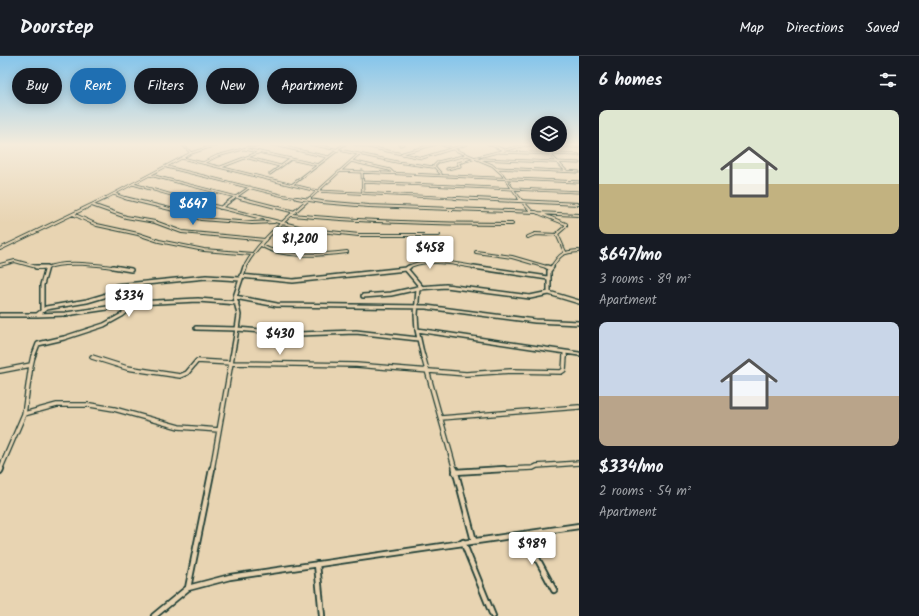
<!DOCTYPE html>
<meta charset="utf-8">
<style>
body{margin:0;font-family:Kalam,sans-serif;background:#242831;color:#f1f3f6;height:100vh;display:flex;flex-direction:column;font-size:15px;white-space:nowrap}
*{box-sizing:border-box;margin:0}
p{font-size:13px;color:#9ea1a6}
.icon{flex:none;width:22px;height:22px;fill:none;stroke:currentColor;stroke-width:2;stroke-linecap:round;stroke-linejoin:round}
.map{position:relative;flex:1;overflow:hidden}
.side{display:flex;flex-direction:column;background:#171b24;width:340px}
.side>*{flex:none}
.banner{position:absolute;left:12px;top:12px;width:380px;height:36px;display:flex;gap:8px}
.controls{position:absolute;left:531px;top:60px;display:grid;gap:8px}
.controls a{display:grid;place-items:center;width:36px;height:36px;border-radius:50%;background:#171b24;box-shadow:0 2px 10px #0003;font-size:20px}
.price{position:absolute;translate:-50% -34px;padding:0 9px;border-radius:4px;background:#fff;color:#222;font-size:13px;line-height:26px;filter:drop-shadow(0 1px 2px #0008)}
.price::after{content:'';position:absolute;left:50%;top:24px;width:12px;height:9px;margin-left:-6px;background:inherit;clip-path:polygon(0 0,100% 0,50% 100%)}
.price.on{background:#1f6fb2;color:#fff}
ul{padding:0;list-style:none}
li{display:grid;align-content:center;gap:8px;height:212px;padding:0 20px}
li span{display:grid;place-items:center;height:124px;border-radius:8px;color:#555}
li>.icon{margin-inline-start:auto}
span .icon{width:72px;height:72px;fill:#fffc;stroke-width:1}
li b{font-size:17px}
h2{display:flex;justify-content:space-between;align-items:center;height:48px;padding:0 20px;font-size:17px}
.pill{padding:0 14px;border-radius:18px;background:#171b24;box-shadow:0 2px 10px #0003;font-size:14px;line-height:36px}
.pill.on{background:#1f6fb2;color:#fff}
header{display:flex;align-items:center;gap:24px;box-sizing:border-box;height:56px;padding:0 20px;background:#171b24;border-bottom:1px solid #363941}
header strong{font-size:19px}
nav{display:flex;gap:22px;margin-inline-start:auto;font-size:14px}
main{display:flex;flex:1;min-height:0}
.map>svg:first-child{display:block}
</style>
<header>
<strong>Doorstep</strong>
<nav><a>Map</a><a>Directions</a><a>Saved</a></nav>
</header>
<main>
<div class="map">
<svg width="579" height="560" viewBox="0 0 579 560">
<rect width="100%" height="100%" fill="#e8d4b2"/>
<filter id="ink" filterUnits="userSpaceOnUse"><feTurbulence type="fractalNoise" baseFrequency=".025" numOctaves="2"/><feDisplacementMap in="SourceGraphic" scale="8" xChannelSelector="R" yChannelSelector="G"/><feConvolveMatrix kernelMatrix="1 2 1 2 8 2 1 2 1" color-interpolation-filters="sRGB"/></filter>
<g filter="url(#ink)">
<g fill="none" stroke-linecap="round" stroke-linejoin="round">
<defs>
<path id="minor-far4" d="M182 88 191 97
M270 88 328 101
M310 88 397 106 433 111 438 106 467 99
M354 88 422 102 467 88
M441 88 492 109 502 118 520 143
M489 88 504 94
M400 89 403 88
M525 89 579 91
M541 89 566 115
M245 93 318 109
M336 94 345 88
M500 96 579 99
M403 97 436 88
M182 102 317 135 475 143
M249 102 280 110
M474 102 525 89
M481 103 579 107
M351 105 390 114 393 117
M203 107 217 100 262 88
M167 111 280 139 303 143
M221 111 260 96
M435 111 441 118
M497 112 579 116
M447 113 460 110 458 107 476 102
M340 115 579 126
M362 115 363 137
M270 118 291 103
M150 119 244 143
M363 126 579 136
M133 128 186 143
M293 128 338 94
M114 138 128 143
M104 143 191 97 219 88
M233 143 250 131
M309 143 359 98"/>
<path id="minor-far3" d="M125 142 170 153 201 163 252 167 274 166
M182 142 311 174 359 179H439
M240 142 295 156
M297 142 322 146 369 150 536 156 566 168V170L557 178 565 196
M455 142 579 148
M519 142 532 156
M92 149 126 161 155 166 182 176 265 184
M220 152 234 142
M538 157 579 159
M73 158 97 169 138 178 159 185 204 194 252 198
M292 159C365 166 439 168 512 168
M528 181 535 178 557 179
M261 189C281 203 323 199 347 196
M0 193 106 142
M476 196 512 201 550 212
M0 209 15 205 40 212
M40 212 47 211
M47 212C62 204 102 209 119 212
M244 212C259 184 287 163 310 142
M407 212C424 200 461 209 480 212
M551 212C560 198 562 196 579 195"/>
<path id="minor-far2" d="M36 211H47
M113 211 131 214
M474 211 548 222
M547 211 550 212
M406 213 422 232
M241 220 293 225 406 213 409 211
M549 237V215L552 211
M363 240 391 238 418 232
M235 241 277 249 426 251 535 265 579 267
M42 253V229L47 211
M0 259H37L46 252 87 245 104 240 116 230 206 221 240 223
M37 259 66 258 135 248
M196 272 237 273 239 259 235 241 245 211
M417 274 416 259 418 232 446 230 530 241 549 237 579 246
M33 301 38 288 64 282 104 269 122 259 136 247 198 244 237 247
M232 301 237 273 298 278 356 276 418 283
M423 301 417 274 579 298
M565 301V296"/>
<path id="minor-far1" d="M423 300 455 414
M92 301 127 312 180 320 187 317 197 305 231 307 232 300
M31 309 33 300
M0 315 31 309 24 358
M441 362 579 351
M0 414 24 358 57 349H90L114 353 179 371 219 374
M212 414 231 307 356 309 466 318 511 315 561 316 564 314 565 300
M484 414 533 412 537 410 579 407"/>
<path id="minor" d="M455 413 474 485
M0 415 1 413
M455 416 504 413
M524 478 554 534
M463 486 493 560
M317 508 322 560
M188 532 212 413
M154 560 188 532 230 521 579 470"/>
</defs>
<use href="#minor-far4" stroke="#1f3d34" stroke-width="3"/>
<use href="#minor-far3" stroke="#1f3d34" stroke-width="4"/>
<use href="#minor-far2" stroke="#1f3d34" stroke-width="6"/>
<use href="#minor-far1" stroke="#1f3d34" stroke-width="6"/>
<use href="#minor" stroke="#1f3d34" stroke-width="8"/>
<use href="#minor-far4" stroke="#e8d4b2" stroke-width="1.5"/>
<use href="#minor-far3" stroke="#e8d4b2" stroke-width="2"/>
<use href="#minor-far2" stroke="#e8d4b2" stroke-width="3"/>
<use href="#minor-far1" stroke="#e8d4b2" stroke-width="3.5"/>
<use href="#minor" stroke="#e8d4b2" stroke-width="4.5"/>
</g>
</g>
<linearGradient id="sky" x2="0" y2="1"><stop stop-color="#85c5eb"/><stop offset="0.53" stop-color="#f5ecdc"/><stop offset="1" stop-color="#f5ecdc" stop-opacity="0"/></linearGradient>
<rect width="579" height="167" fill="url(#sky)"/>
</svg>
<div class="controls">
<a><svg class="icon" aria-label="layers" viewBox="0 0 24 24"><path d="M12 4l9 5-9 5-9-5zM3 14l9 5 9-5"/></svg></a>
</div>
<b class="price on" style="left:193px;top:170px">$647</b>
<b class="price" style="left:300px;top:205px">$1,200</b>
<b class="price" style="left:430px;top:214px">$458</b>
<b class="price" style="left:129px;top:262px">$334</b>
<b class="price" style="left:280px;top:300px">$430</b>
<b class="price" style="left:532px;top:510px">$989</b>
<div class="banner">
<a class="pill">Buy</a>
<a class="pill on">Rent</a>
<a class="pill">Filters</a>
<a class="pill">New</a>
<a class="pill">Apartment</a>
</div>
</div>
<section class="side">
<h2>6 homes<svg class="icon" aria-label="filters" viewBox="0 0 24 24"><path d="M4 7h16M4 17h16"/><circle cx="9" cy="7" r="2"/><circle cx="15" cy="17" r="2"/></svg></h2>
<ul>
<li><span style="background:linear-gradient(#dfe7d0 60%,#c2b280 0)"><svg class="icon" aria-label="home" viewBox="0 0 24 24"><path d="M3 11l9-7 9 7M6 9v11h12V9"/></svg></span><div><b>$647/mo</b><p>3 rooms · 89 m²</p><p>Apartment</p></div></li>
<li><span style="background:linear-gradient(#c9d6e8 60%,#b9a48a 0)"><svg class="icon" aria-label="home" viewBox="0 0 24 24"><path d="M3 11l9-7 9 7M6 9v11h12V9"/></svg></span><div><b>$334/mo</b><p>2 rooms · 54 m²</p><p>Apartment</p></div></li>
</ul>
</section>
</main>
